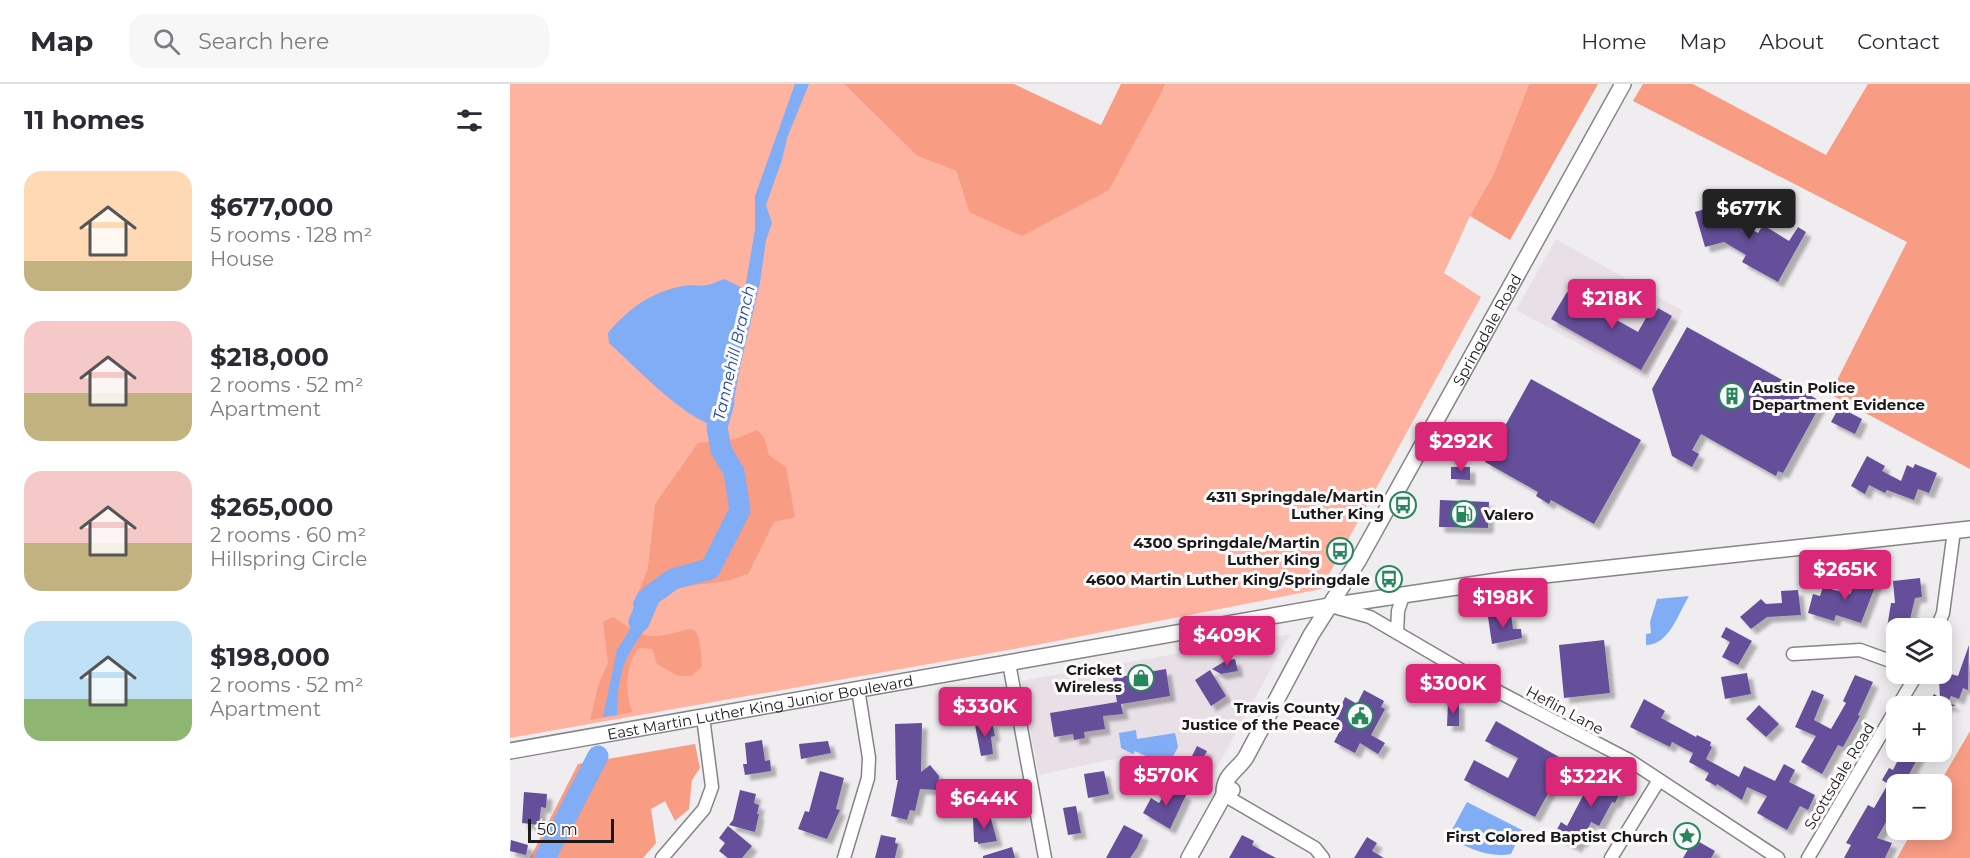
<!DOCTYPE html>
<meta charset="utf-8">
<style>
body{margin:0;font-family:Montserrat,sans-serif;background:#f7f7f7;color:#2b2b33;height:100vh;display:flex;flex-direction:column;font-size:22px;white-space:nowrap}
*{box-sizing:border-box;margin:0}
p{font-size:20px;color:#7c7c81}
.icon{flex:none;width:33px;height:33px;fill:none;stroke:currentColor;stroke-width:2;stroke-linecap:round;stroke-linejoin:round}
.map{position:relative;flex:1;overflow:hidden}
.panel{display:flex;flex-direction:column;background:#fff;width:510px}
.panel>*{flex:none}
.tools{position:absolute;left:1376px;top:534px;display:grid;gap:12px}
.tools a{display:grid;place-items:center;width:66px;height:66px;border-radius:12px;background:#fff;box-shadow:0 3px 15px #0003;font-size:30px}
.scale{position:absolute;left:18px;bottom:15px;width:86px;box-sizing:border-box;padding-left:6px;border:3px solid #1a1a1a;border-top:0;font-size:16px;line-height:21px;white-space:nowrap;color:#1a1a1a;-webkit-text-stroke:4px #fdfafc;paint-order:stroke}
.price{position:absolute;translate:-50% -51px;padding:0 14px;border-radius:6px;background:#db2777;color:#fff;font-size:20px;line-height:39px;filter:drop-shadow(0 2px 3px #0008)}
.price::after{content:'';position:absolute;left:50%;top:36px;width:18px;height:14px;margin-left:-9px;background:inherit;clip-path:polygon(0 0,100% 0,50% 100%)}
.price.active{background:#222;color:#fff}
ul{padding:0;list-style:none}
li{display:flex;align-items:center;gap:18px;height:150px;padding:0 24px}
li span{display:grid;place-items:center;flex:none;width:168px;height:120px;border-radius:18px;color:#555}
li>.icon{margin-inline-start:auto}
span .icon{width:72px;height:72px;fill:#fffc;stroke-width:1}
li b{font-size:26px}
h2{display:flex;justify-content:space-between;align-items:center;height:72px;padding:0 24px;font-size:26px}
header{display:flex;align-items:center;gap:36px;box-sizing:border-box;height:84px;padding:0 30px;background:#fff;border-bottom:2px solid #e1e1e2}
header strong{font-size:28px}
nav{display:flex;gap:33px;margin-inline-start:auto;font-size:21px}
.search{width:420px;height:54px;background:#f7f7f7;display:flex;align-items:center;gap:15px;box-sizing:border-box;padding:0 21px;border-radius:18px;color:#7c7c81;font-size:22px}
main{display:flex;flex:1;min-height:0}
.map>svg:first-child{display:block}
</style>
<header>
<strong>Map</strong>
<div class="search"><svg class="icon" aria-label="search" viewBox="0 0 24 24"><circle cx="10" cy="10" r="6"/><path d="M15 15l6 6"/></svg>Search here</div>
<nav><a>Home</a><a>Map</a><a>About</a><a>Contact</a></nav>
</header>
<main>
<section class="panel">
<h2>11 homes<svg class="icon" aria-label="filters" viewBox="0 0 24 24"><path d="M4 7h16M4 17h16"/><circle cx="9" cy="7" r="2"/><circle cx="15" cy="17" r="2"/></svg></h2>
<ul>
<li><span style="background:linear-gradient(#ffd9b3 75%,#c2b280 0)"><svg class="icon" aria-label="home" viewBox="0 0 24 24"><path d="M3 11l9-7 9 7M6 9v11h12V9"/></svg></span><div><b>$677,000</b><p>5 rooms · 128 m²</p><p>House</p></div></li>
<li><span style="background:linear-gradient(#f6c9c9 60%,#c2b280 0)"><svg class="icon" aria-label="home" viewBox="0 0 24 24"><path d="M3 11l9-7 9 7M6 9v11h12V9"/></svg></span><div><b>$218,000</b><p>2 rooms · 52 m²</p><p>Apartment</p></div></li>
<li><span style="background:linear-gradient(#f6c9c9 60%,#c2b280 0)"><svg class="icon" aria-label="home" viewBox="0 0 24 24"><path d="M3 11l9-7 9 7M6 9v11h12V9"/></svg></span><div><b>$265,000</b><p>2 rooms · 60 m²</p><p>Hillspring Circle</p></div></li>
<li><span style="background:linear-gradient(#bfe0f5 65%,#8fb573 0)"><svg class="icon" aria-label="home" viewBox="0 0 24 24"><path d="M3 11l9-7 9 7M6 9v11h12V9"/></svg></span><div><b>$198,000</b><p>2 rooms · 52 m²</p><p>Apartment</p></div></li>
</ul>
</section>
<div class="map">
<svg width="1460" height="774" viewBox="0 0 1460 774">
<defs>
<filter id="shadow"><feDropShadow dx="5.5" dy="5.5" stdDeviation="1.5" flood-color="#0004"/></filter>
</defs>
<rect width="100%" height="100%" fill="#efedef"/>
<path fill="#e8dfe7" d="M1046 155 1173 227 1137 296 1006 226Z
M780 550 693 709 627 670 529 691 510 597Z"/>
<path fill="#feb3a0" d="M0 0H334L407 72 446 87 459 128 654 5 656 0H1019L984 89 960 132 934 189 971 213 811 505 526 561 0 654Z"/>
<path fill="#f99c84" d="M334 0H504L591 41 611 0H656L599 106 512 152 459 128 446 87 407 72Z
M1019 0H1088L1000 156 960 132 984 89Z
M1133 0H1183L1316 71 1358 0H1460V385L1320 310 1397 158 1123 17Z
M247 346 254 353 259 371 276 383 285 433 264 438 238 490C230 492 223 496 215 497 190 502 170 498 148 516L129 507 138 484 145 420 188 359 225 355Z
M103 533C117 542 128 553 146 552 181 550 189 526 192 582L182 592H168L147 580 142 565 129 564C116 577 114 612 123 628L80 636 89 599 98 579 93 538Z
M1460 647V774H1387L1403 746H1431L1429 700Z
M185 660 190 684 182 696 179 725 165 737 155 717 141 725 146 759 133 774H20L68 680Z"/>
<path fill="#81acf6" d="M285 0H299L277 54 272 76 256 121 262 139 256 156 250 199 230 283 221 332 207 343C173 334 127 284 99 259L98 249C118 225 141 208 173 202 181 200 189 203 197 201 203 200 208 197 214 195L235 205 245 145V112Z
M129 507 148 516C142 540 130 550 119 570 109 587 107 612 107 631L93 633 107 566 125 537 123 518Z
M1179 512C1168 530 1159 561 1136 561V550L1141 549 1140 538 1147 515Z
M626 646 627 655 665 649 668 663 658 682 625 667 623 670 611 664 609 649Z
M957 718 1012 746 1001 770C978 774 958 764 938 753Z"/>
<g fill="none" stroke-linecap="round" stroke-linejoin="round">
<path stroke="#81acf6" stroke-width="21" d="M129 538 140 512 163 495 200 485 230 426 224 388 211 366 207 343 214 318
M35 774 88 672"/>
</g>
<path fill="#65509b" filter="url(#shadow)" d="M1221 117 1226 136 1248 149 1253 141 1279 157 1288 143 1296 148 1268 198 1232 178 1236 171 1214 158 1195 163 1185 128Z
M1057 208 1128 248 1140 227 1145 229 1148 224 1162 232 1131 286 1041 235Z
M1177 243 1312 318 1273 389 1268 387 1266 392 1191 350 1182 366 1189 370 1182 383 1162 372 1142 305Z
M1021 295 1131 356 1084 440 1041 416 1039 420 1026 412 1028 408 975 378Z
M1329 323 1352 335 1345 350 1321 338Z
M1357 372 1375 382 1372 387 1391 397 1397 381 1403 384 1405 380 1427 389 1419 409 1408 405 1404 416 1377 406 1375 409 1359 401 1355 410 1341 402Z
M941 383H960V396L941 395Z
M930 416 979 418 978 444 929 443Z
M1349 490 1368 495 1351 539 1326 531 1324 537 1298 529 1303 510 1310 512 1313 503 1340 510Z
M1410 494 1412 513 1405 514 1398 544H1386V551L1376 550 1381 519H1385L1383 497Z
M1288 506 1291 531 1257 533 1241 545 1230 533 1251 515 1256 520 1272 519 1271 507Z
M1001 530 1003 545H1011L1012 554 982 560 978 533Z
M1216 543 1242 557 1228 581 1212 573 1220 558 1211 553Z
M1094 556 1100 609 1054 614 1049 561Z
M1459 561 1458 606 1453 604 1449 615 1441 612 1438 618 1446 622H1436L1431 631V622H1417L1424 610 1430 614 1429 596 1439 595 1441 590 1448 592Z
M725 575 728 587 711 590 702 585 715 577Z
M656 585 660 612 611 620 613 630 593 632 595 645 574 648 575 654 564 656 563 650 544 653 540 629 607 618 603 594Z
M700 586 716 612 701 622 685 596Z
M1237 589 1241 610 1215 615 1211 593Z
M1345 591 1363 598 1348 631 1350 632 1338 654 1333 663 1328 661 1312 690 1291 678 1306 652 1285 643 1302 606 1314 611 1304 636 1321 645 1336 619 1333 617Z
M854 606 874 617 871 623 875 625 861 651 875 659 868 670 850 659 845 669 824 658 832 643 824 639 835 613 847 620Z
M1134 615 1155 627 1151 634 1186 653 1187 651 1201 658 1200 662 1202 663 1196 675 1229 693 1234 682 1265 697 1274 680 1285 686 1279 698 1305 711 1298 726 1290 722 1277 746 1247 729 1257 712 1237 703 1232 716 1207 700 1206 702 1195 696 1199 689 1179 678 1183 669 1162 658 1160 663 1120 643Z
M938 619H949V642H937Z
M1249 621 1269 640 1256 653 1236 635Z
M986 637 1056 677 1025 733 954 696 964 676 998 694 1008 674 975 657Z
M482 638 485 652 481 653 483 670 471 672 465 641Z
M412 639 411 688 420 681 429 692 428 706 410 705 405 727 400 726 397 736 381 732 388 696H386L385 640Z
M252 656 255 677 260 676 261 687 235 691 233 680H237L235 659Z
M318 657 321 669 291 675 289 660Z
M687 662 697 667 688 684 678 680Z
M1392 668H1411L1397 694 1407 700H1386V720L1367 754 1382 759 1375 774H1334L1341 761 1336 759 1358 721 1364 724 1378 700 1372 696 1379 684 1383 686Z
M310 687 334 694 326 725 330 726 317 755 288 745 295 727 299 728Z
M594 687 599 710 578 714 574 690Z
M1101 690 1115 698 1105 719 1102 718 1089 742 1081 738 1072 758 1070 757 1066 763 1044 751 1051 738 1057 742 1077 704 1073 702 1077 694 1083 697 1086 691 1097 697Z
M660 702 676 711 660 745 633 729 641 714 649 719Z
M230 706 246 710 244 719 249 721 247 730H249L245 748 219 741 223 736Z
M14 708 37 710 36 724 31 723 29 741 12 739Z
M566 722 571 749 558 751 553 724Z
M480 731 487 757 468 760V758H464L463 734Z
M614 741 633 751 627 764 620 774H596Z
M218 742 242 762 232 774H218L209 767 215 759 209 754Z
M371 751 386 754 385 759 388 760 385 774H365Z
M732 751 744 757 742 761 766 774H719Z
M857 753 867 759 862 767 874 774H844Z
M1184 755 1205 767 1201 774H1173Z
M1 756 18 761 16 771 0 767Z
M502 763 505 774H473V772Z"/>
<g fill="none" stroke-linecap="round" stroke-linejoin="round">
<defs>
<path id="minor" d="M824 523 860 533 985 606 1119 676 1268 774
M1427 544 1433 529 1444 447
M887 549 888 527 893 512
M1283 570 1350 566 1386 579
M499 579 535 774
M1388 622 1407 590
M714 711 805 764 813 774
M152 774 194 725 202 703 193 633
M334 774 358 694 359 674 348 605
M1101 774 1149 696
M1298 774 1386 625"/>
<g id="major">
<path id="s1" d="M0 667 819 522 1007 494 1460 445"/>
<path id="s2" d="M714 711C713 691 727 687 736 673L801 551 848 477 1113 0"/>
<path d="M679 774 714 711 722 706"/>
</g>
</defs>
<use href="#minor" stroke="#868486" stroke-width="15"/>
<use href="#major" stroke="#868486" stroke-width="18"/>
<use href="#minor" stroke="#fff" stroke-width="12"/>
<use href="#major" stroke="#fff" stroke-width="15"/>
</g>
<defs>
<symbol id="building-ring" viewBox="-11 -11 22 22"><circle r="9.5" fill="#fdfafc" stroke="#28865d" stroke-width="1.5"/><path d="M-4-6H4V6H1V3H-1V6H-4ZM-2.5-4.3h1.7v1.8h-1.7ZM.8-4.3h1.7v1.8H.8ZM-2.5-1h1.7V.8h-1.7ZM.8-1h1.7V.8H.8Z" fill="#28865d"/></symbol>
<symbol id="bus-ring" viewBox="-11 -11 22 22"><circle r="9.5" fill="#fdfafc" stroke="#28865d" stroke-width="1.5"/><path d="M-5-6H5V4H4V6H2V4H-2V6H-4V4H-5ZM-3.5-4V0h7V-4ZM-3.5 1.2v1.5H-2V1.2ZM2 1.2v1.5H3.5V1.2Z" fill="#28865d"/></symbol>
<symbol id="fuel-ring" viewBox="-11 -11 22 22"><circle r="9.5" fill="#fdfafc" stroke="#28865d" stroke-width="1.5"/><path d="M-5.5-6h7V0h2V4h1.3V-2.5L3-4.5l.8-.8L6-3V5H2.5V1h-1V6h-7ZM-4.2-4.7v3.2H.2V-4.7Z" fill="#28865d"/></symbol>
<symbol id="shop-ring" viewBox="-11 -11 22 22"><circle r="9.5" fill="#fdfafc" stroke="#28865d" stroke-width="1.5"/><path d="M-5-2.5h2.3a2.7 3.5 0 0 1 5.4 0H5L5.5 6h-11ZM-1.5-2.5h3a1.5 2.3 0 0 0-3 0Z" fill="#28865d"/></symbol>
<symbol id="civic-ring" viewBox="-11 -11 22 22"><circle r="9.5" fill="#fdfafc" stroke="#28865d" stroke-width="1.5"/><path d="M-.6-6.5H3V-4.5H.6V-3L4-1V1h2V6H-6V1h2V-1L-.6-3ZM-1.2 2.5V6h2.4V2.5Z" fill="#28865d"/></symbol>
<symbol id="sight-ring" viewBox="-11 -11 22 22"><circle r="9.5" fill="#fdfafc" stroke="#28865d" stroke-width="1.5"/><path d="M0-6L1.8-2.2L6-1.7L2.9 1.2L3.7 5.4L0 3.3L-3.7 5.4L-2.9 1.2L-6-1.7L-1.8-2.2Z" fill="#28865d"/></symbol>
</defs>
<g fill-rule="evenodd">
<use href="#building-ring" x="1207" y="297" width="30" height="30"/>
<use href="#bus-ring" x="878" y="406" width="30" height="30"/>
<use href="#fuel-ring" x="939" y="415" width="30" height="30"/>
<use href="#bus-ring" x="815" y="452" width="30" height="30"/>
<use href="#bus-ring" x="864" y="480" width="30" height="30"/>
<use href="#shop-ring" x="616" y="579" width="30" height="30"/>
<use href="#civic-ring" x="835" y="617" width="30" height="30"/>
<use href="#sight-ring" x="1162" y="737" width="30" height="30"/>
</g>
<g text-anchor="middle" dominant-baseline="central" stroke-width="6" stroke-linejoin="round" paint-order="stroke">
<g font-size="15" fill="#1a1a1a" stroke="#fdfafc">
<text stroke="none"><textPath href="#s2" startOffset="536">Springdale Road</textPath></text>
<text stroke="none"><textPath href="#s1" startOffset="254">East Martin Luther King Junior Boulevard</textPath></text>
<text transform="translate(1055 626) rotate(28)">Heflin Lane</text>
<text transform="translate(1329 692) rotate(-59)">Scottsdale Road</text>
</g>
<g font-size="15" font-weight="bold" fill="#1a1a1a" stroke="#fdfafc" text-anchor="end">
<text x="1242" y="303" text-anchor="start">Austin Police<tspan x="1242" dy="17">Department Evidence</tspan></text>
<text x="874" y="412">4311 Springdale/Martin<tspan x="874" dy="17">Luther King</tspan></text>
<text x="974" y="430" text-anchor="start">Valero</text>
<text x="810" y="458">4300 Springdale/Martin<tspan x="810" dy="17">Luther King</tspan></text>
<text x="860" y="495">4600 Martin Luther King/Springdale</text>
<text x="612" y="585">Cricket<tspan x="612" dy="17">Wireless</tspan></text>
<text x="830" y="623">Travis County<tspan x="830" dy="17">Justice of the Peace</tspan></text>
<text x="1158" y="752">First Colored Baptist Church</text>
</g>
<g font-size="16" font-style="italic" fill="#19489d" stroke="#fdfafc">
<text transform="translate(224 269) rotate(-77)">Tannehill Branch</text>
</g>
</g>
</svg>
<div class="tools">
<a><svg class="icon" aria-label="layers" viewBox="0 0 24 24"><path d="M12 4l9 5-9 5-9-5zM3 14l9 5 9-5"/></svg></a>
<a>+</a>
<a>−</a>
</div>
<div class="scale">50 m</div>
<b class="price active" style="left:1239px;top:156px">$677K</b>
<b class="price" style="left:1102px;top:246px">$218K</b>
<b class="price" style="left:951px;top:389px">$292K</b>
<b class="price" style="left:1335px;top:517px">$265K</b>
<b class="price" style="left:993px;top:545px">$198K</b>
<b class="price" style="left:717px;top:583px">$409K</b>
<b class="price" style="left:943px;top:631px">$300K</b>
<b class="price" style="left:475px;top:654px">$330K</b>
<b class="price" style="left:656px;top:723px">$570K</b>
<b class="price" style="left:1081px;top:724px">$322K</b>
<b class="price" style="left:474px;top:746px">$644K</b>
</div>
</main>
